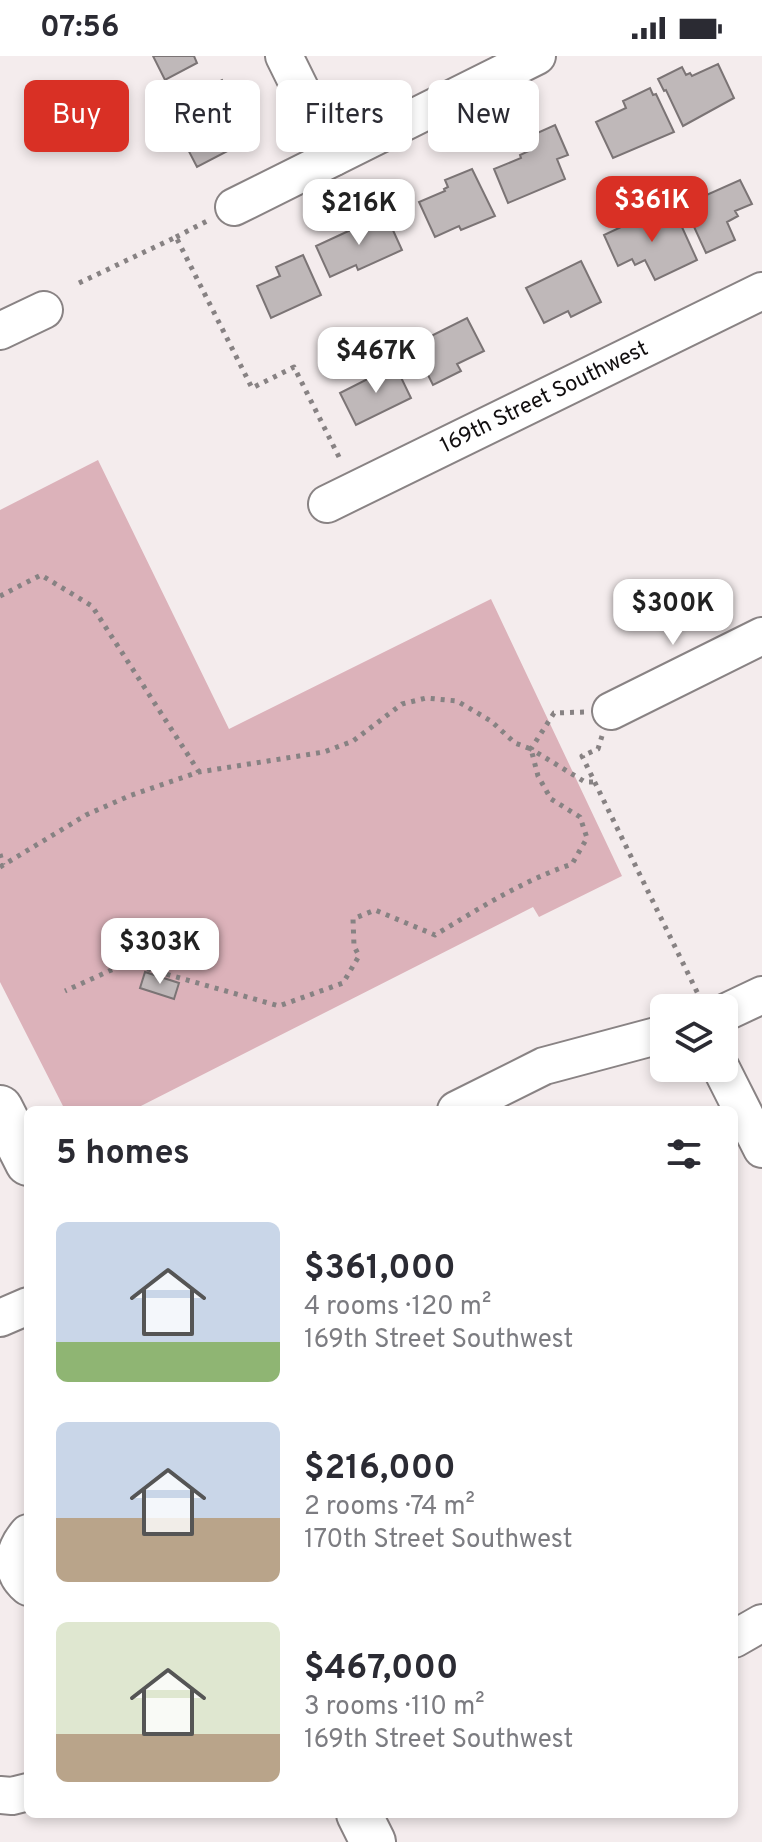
<!DOCTYPE html>
<meta charset="utf-8">
<style>
body{margin:0;font-family:Overpass,sans-serif;background:#f7f7f7;color:#2b2b33;height:100vh;display:flex;flex-direction:column;font-size:30px;white-space:nowrap}
*{box-sizing:border-box;margin:0}
p{font-size:26px;color:#7c7c81}
.icon{flex:none;width:44px;height:44px;fill:none;stroke:currentColor;stroke-width:2;stroke-linecap:round;stroke-linejoin:round}
.map{position:relative;flex:1;overflow:hidden}
.drawer{position:absolute;left:24px;top:1050px;width:714px;height:712px;display:flex;flex-direction:column;background:#fff;border-radius:12px;box-shadow:0 4px 12px #0003}
.drawer>*{flex:none}
.guide{position:absolute;left:24px;top:24px;width:714px;height:72px;display:flex;gap:16px}
.buttons{position:absolute;left:650px;top:938px;display:grid;gap:16px}
.buttons a{display:grid;place-items:center;width:88px;height:88px;border-radius:12px;background:#fff;box-shadow:0 4px 12px #0003;font-size:40px}
.price{position:absolute;translate:-50% -68px;padding:0 18px;border-radius:16px;background:#fff;color:#222;font-size:26px;line-height:52px;filter:drop-shadow(0 2px 4px #0008)}
.price::after{content:'';position:absolute;left:50%;top:48px;width:24px;height:18px;margin-left:-12px;background:inherit;clip-path:polygon(0 0,100% 0,50% 100%)}
.price.active{background:#d93025;color:#fff}
ul{padding:0;list-style:none}
li{display:flex;align-items:center;gap:24px;height:200px;padding:0 32px}
li span{display:grid;place-items:center;flex:none;width:224px;height:160px;border-radius:12px;color:#555}
li>.icon{margin-inline-start:auto}
span .icon{width:96px;height:96px;fill:#fffc;stroke-width:1}
li b{font-size:34px}
h2{display:flex;justify-content:space-between;align-items:center;height:96px;padding:0 32px;font-size:34px}
.chip{padding:0 28px;border-radius:12px;background:#fff;box-shadow:0 4px 12px #0003;font-size:28px;line-height:72px}
.chip.active{background:#d93025;color:#fff}
.status{display:flex;justify-content:space-between;align-items:center;height:56px;padding:0 40px;background:#fff;direction:ltr}
.status svg{height:22px;fill:currentColor}
.map>svg:first-child{display:block}
</style>
<div class="status"><b>07:56</b><svg viewBox="0 0 49 12"><path d="M0 12V9h3v3zM5 12V6h3v6zM10 12V3h3v9zM15 12V0h3v12zM26 1h20v11H26zM47 4h2v5h-2z"/></svg></div>
<div class="map">
<svg width="762" height="1786" viewBox="0 0 762 1786">
<rect width="100%" height="100%" fill="#f4eced"/>
<path fill="#dcb2ba" d="M98 404 229 673 491 543 622 820 539 861 533 851 133 1054H65L0 926V454Z"/>
<path fill="#bfb8b9" stroke="#7b7475" stroke-width="2" d="M153 0H194L197 7 165 24Z
M718 8 734 42 683 70 666 34 664 35 658 23 682 11 686 19 690 17 692 20Z
M222 24 239 57 226 64 239 89 197 111 167 53Z
M650 32 653 39 656 38 674 76 613 102 596 66 626 52 623 45Z
M555 69 568 99 557 103 565 123 508 147 494 113 521 102 520 99 531 94 526 82Z
M472 113 495 160 461 174 459 170 435 181 419 146 445 135 444 133 448 131 445 124Z
M740 124 752 148 735 155 738 160 727 166 735 184 706 197 684 149Z
M657 154 663 165 676 158 697 204 655 224 645 204 635 209 632 203 618 210 604 179Z
M387 161 402 194 358 214 356 209 330 221 316 190 368 166 369 169Z
M303 199 321 239 271 262 257 230 280 220 276 211Z
M581 205 601 246 571 261 568 255 544 267 526 232Z
M467 262 484 295 457 308 461 315 433 329 413 289Z
M395 309 411 342 356 369 340 337Z
M145 916 179 927 174 943 140 932Z"/>
<g fill="none" stroke-linecap="round" stroke-linejoin="round">
<defs>
<g id="minor">
<path d="M284 0 334 101"/>
<path d="M234 151 537 0"/>
<path d="M0 275 44 254"/>
<path id="s1" d="M327 448 762 235"/>
<path d="M611 655 762 580"/>
<path d="M724 957 762 939"/>
<path d="M721 1012 762 1093"/>
<path d="M456 1054 544 1010 664 978"/>
<path d="M0 1262 28 1250"/>
<path d="M28 1477C13 1494 9 1515 28 1531"/>
<path d="M734 1583 762 1567"/>
<path d="M0 1739 12 1740 28 1736"/>
</g>
<path id="major" d="M0 1052 28 1107
M359 1758 373 1786"/>
</defs>
<use href="#minor" stroke="#898384" stroke-width="40"/>
<use href="#major" stroke="#898384" stroke-width="48"/>
<path stroke="#878283" stroke-width="5" stroke-dasharray="4 6" stroke-linecap="butt" d="M176 181 207 165
M79 227 176 181 252 332 294 311 339 401
M0 540 41 519 92 550 199 716
M584 656 554 657 531 693 585 726H594
M602 680 598 693 582 700 699 940
M0 798 3 809
M0 811 86 759 129 740 199 716 324 696 353 685 402 648 426 642 457 645 491 665 515 687 531 693 538 720 551 743 580 761 587 782 572 808C522 825 480 852 435 879L375 854 353 863 354 890 359 900 343 927 279 950 141 911H118L65 935"/>
<use href="#minor" stroke="#fff" stroke-width="36"/>
<use href="#major" stroke="#fff" stroke-width="44"/>
</g>
<g text-anchor="middle" dominant-baseline="central" stroke-width="8" stroke-linejoin="round" paint-order="stroke">
<g font-size="22" fill="#110e0f" stroke="#f4eced">
<text stroke="none"><textPath href="#s1" startOffset="242">169th Street Southwest</textPath></text>
</g>
</g>
</svg>
<div class="buttons">
<a><svg class="icon" aria-label="layers" viewBox="0 0 24 24"><path d="M12 4l9 5-9 5-9-5zM3 14l9 5 9-5"/></svg></a>
</div>
<b class="price active" style="left:652px;top:188px">$361K</b>
<b class="price" style="left:359px;top:191px">$216K</b>
<b class="price" style="left:376px;top:339px">$467K</b>
<b class="price" style="left:673px;top:591px">$300K</b>
<b class="price" style="left:160px;top:930px">$303K</b>
<div class="guide">
<a class="chip active">Buy</a>
<a class="chip">Rent</a>
<a class="chip">Filters</a>
<a class="chip">New</a>
</div>
<section class="drawer">
<h2>5 homes<svg class="icon" aria-label="filters" viewBox="0 0 24 24"><path d="M4 7h16M4 17h16"/><circle cx="9" cy="7" r="2"/><circle cx="15" cy="17" r="2"/></svg></h2>
<ul>
<li><span style="background:linear-gradient(#c9d6e8 75%,#8fb573 0)"><svg class="icon" aria-label="home" viewBox="0 0 24 24"><path d="M3 11l9-7 9 7M6 9v11h12V9"/></svg></span><div><b>$361,000</b><p>4 rooms · 120 m²</p><p>169th Street Southwest</p></div></li>
<li><span style="background:linear-gradient(#c9d6e8 60%,#b9a48a 0)"><svg class="icon" aria-label="home" viewBox="0 0 24 24"><path d="M3 11l9-7 9 7M6 9v11h12V9"/></svg></span><div><b>$216,000</b><p>2 rooms · 74 m²</p><p>170th Street Southwest</p></div></li>
<li><span style="background:linear-gradient(#dfe7d0 70%,#b9a48a 0)"><svg class="icon" aria-label="home" viewBox="0 0 24 24"><path d="M3 11l9-7 9 7M6 9v11h12V9"/></svg></span><div><b>$467,000</b><p>3 rooms · 110 m²</p><p>169th Street Southwest</p></div></li>
</ul>
</section>
</div>
